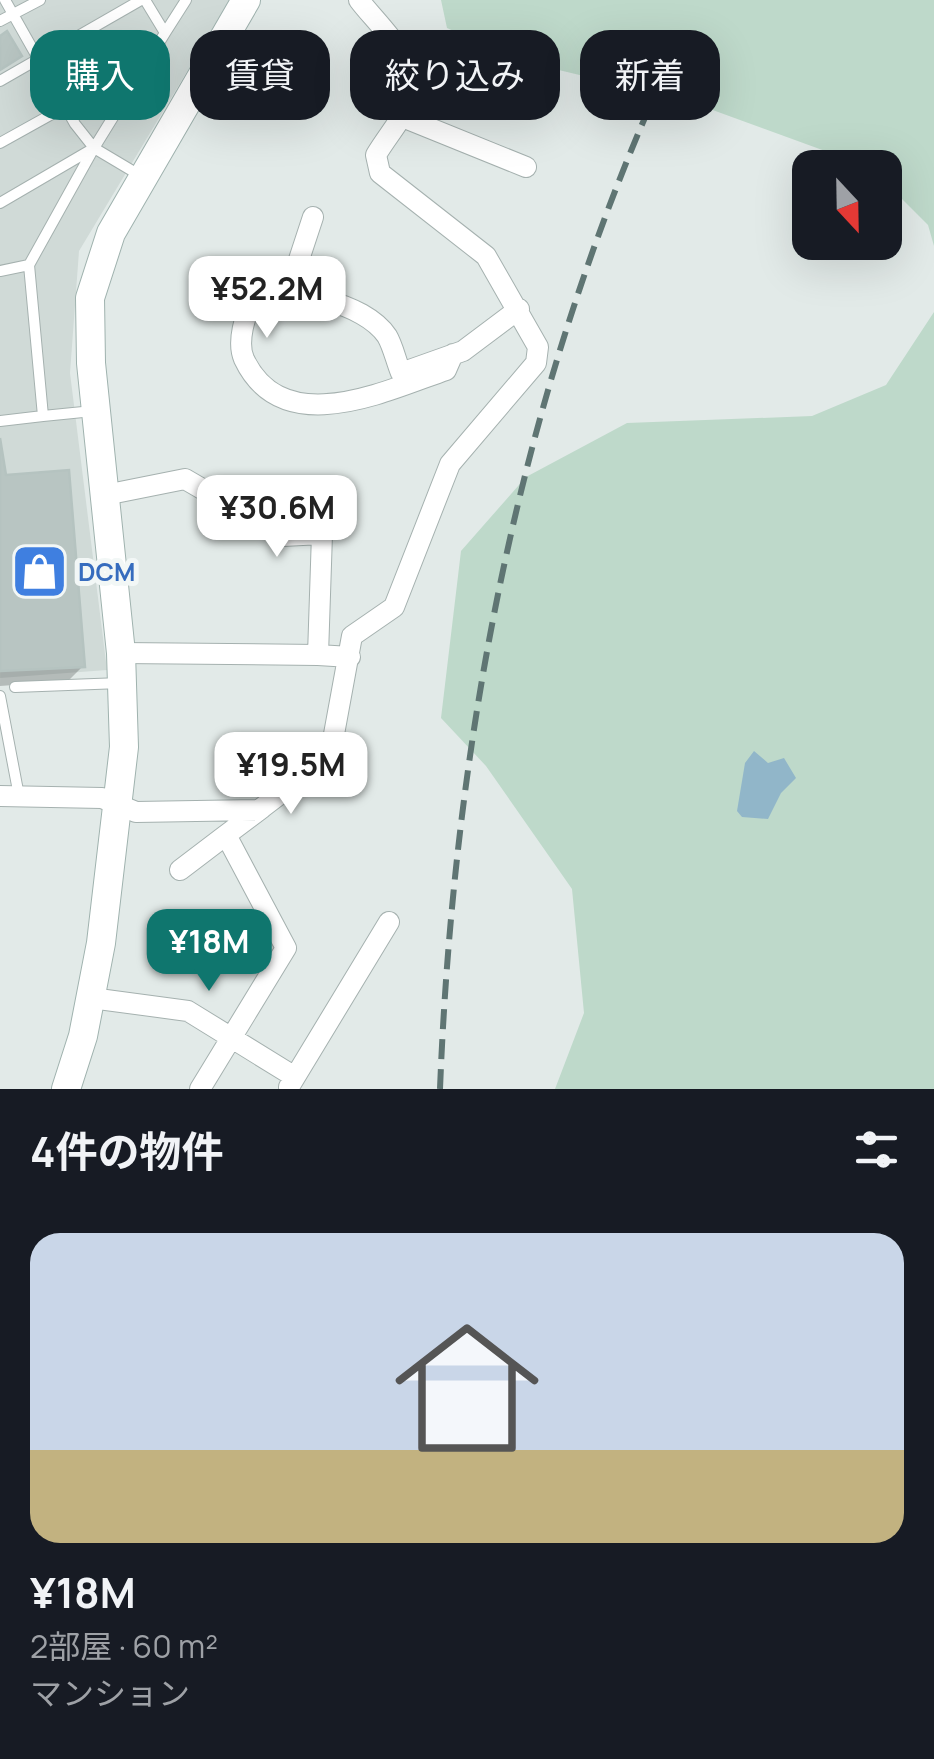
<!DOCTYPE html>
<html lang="ja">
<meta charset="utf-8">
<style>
body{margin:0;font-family:Manrope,"Noto Sans JP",sans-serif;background:#242831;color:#f1f3f6;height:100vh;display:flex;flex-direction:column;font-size:38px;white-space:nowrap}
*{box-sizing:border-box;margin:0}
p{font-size:32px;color:#9ea1a6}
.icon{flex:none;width:55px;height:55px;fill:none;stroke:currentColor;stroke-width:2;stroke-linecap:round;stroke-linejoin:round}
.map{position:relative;height:1089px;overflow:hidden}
.details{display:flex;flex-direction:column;background:#171b24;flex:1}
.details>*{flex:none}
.hud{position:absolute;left:30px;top:30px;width:875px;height:90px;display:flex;gap:20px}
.needle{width:65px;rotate:158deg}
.buttons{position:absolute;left:792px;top:150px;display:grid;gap:20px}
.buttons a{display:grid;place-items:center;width:110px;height:110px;border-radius:20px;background:#171b24;box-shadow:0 10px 40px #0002;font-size:50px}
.price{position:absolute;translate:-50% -85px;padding:0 22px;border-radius:20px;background:#fff;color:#222;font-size:32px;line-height:65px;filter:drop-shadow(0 2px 5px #0008)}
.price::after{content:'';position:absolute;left:50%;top:60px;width:30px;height:22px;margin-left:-15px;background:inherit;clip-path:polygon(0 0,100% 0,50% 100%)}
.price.selected{background:#0f766e;color:#fff}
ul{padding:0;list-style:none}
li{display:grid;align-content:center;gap:20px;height:530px;padding:0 30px}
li+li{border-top:2px solid #363941}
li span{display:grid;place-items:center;height:310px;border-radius:30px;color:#555}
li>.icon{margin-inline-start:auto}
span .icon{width:180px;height:180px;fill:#fffc;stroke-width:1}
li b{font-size:42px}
h2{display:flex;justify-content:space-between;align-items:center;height:120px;padding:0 30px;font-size:42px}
.pill{padding:0 35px;border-radius:30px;background:#171b24;box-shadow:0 10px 40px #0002;font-size:35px;line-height:90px}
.pill.selected{background:#0f766e;color:#fff}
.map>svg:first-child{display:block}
</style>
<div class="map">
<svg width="934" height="1089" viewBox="0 0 934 1089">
<rect width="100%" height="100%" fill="#e2eae8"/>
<path fill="#d0dad7" d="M0 0H230L79 251 70 373 107 670 0 678Z"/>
<path fill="#bed9ca" d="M441 0H934V246L928 225 885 182V168L869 167 688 101 517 60 447 28Z
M934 312V1089H555L584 1013 572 889 486 766 441 718 461 551 526 477 627 423 812 416 886 385Z"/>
<path fill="#91b6c9" d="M754 751 768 763 784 758 796 778 781 793 768 819 742 817 737 811 745 763Z"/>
<path fill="#0003" d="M1 441 4 478 83 666 68 681 0 686Z"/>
<path fill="#b8c5c2" stroke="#b5c3c0" stroke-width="2.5" d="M7 31 22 56 0 70V36Z
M0 438 6 475 69 470 85 667 0 671Z"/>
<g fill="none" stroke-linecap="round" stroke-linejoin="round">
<defs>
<path id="lane" d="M5 0 75 124 94 148
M0 21 40 0
M165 33 186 0
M0 81 141 0
M0 143 115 79 134 85
M141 176 94 148 165 33 145 0
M0 203 94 148 29 265 43 416 93 411
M0 271 29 265
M0 421 43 416
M15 687 121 683
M0 696 19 796"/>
<path id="street" d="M400 116 526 167
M287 296 313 217
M453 354 446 370C385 391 283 441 244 359 237 343 244 313 255 300 291 287 364 302 387 336 393 346 396 361 401 373L463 351 519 309
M105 495 185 479 283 536 322 534 318 655 350 657
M121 653 318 655
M0 796 102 798 136 812 259 810 318 765 332 745 352 636 394 607 450 464 536 363 538 347 486 256 380 173 376 155C387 136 407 114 412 94 421 62 376 23 359 0
M180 870 226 835
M91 998 188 1011 295 1077
M289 1087 389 922
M200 1089 286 948 226 835 262 808"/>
<path id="secondary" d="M66 1089 83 1036 101 943 124 747 121 653 91 363 90 298 111 233 246 0"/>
</defs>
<use href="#lane" stroke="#a5b1af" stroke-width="12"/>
<use href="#street" stroke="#a5b1af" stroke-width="22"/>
<use href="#secondary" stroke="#9fb2ae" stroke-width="30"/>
<use href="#lane" stroke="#fff" stroke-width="10"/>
<use href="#street" stroke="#fff" stroke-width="20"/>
<use href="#secondary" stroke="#fff" stroke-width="28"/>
<path stroke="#5f7573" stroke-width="6" stroke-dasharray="20 10" stroke-linecap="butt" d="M440 1089C454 734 522 380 672 57"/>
</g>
<defs>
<symbol id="shop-square" viewBox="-11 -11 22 22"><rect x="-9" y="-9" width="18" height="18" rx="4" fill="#3f7fe0" stroke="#f2f7f6"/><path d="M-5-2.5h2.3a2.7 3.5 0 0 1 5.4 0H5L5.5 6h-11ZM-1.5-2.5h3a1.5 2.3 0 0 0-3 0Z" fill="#fff"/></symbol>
</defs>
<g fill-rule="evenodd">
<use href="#shop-square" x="8" y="540" width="63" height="63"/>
</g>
<g text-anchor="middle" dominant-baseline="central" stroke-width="10" stroke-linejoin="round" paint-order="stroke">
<g font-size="25" font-weight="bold" fill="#366cbe" stroke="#f2f7f6" text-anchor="start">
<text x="78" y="571">DCM</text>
</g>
</g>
</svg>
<div class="buttons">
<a><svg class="needle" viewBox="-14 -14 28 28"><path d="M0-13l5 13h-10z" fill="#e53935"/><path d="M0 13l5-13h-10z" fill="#9ea1a6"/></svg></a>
</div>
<b class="price" style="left:267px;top:341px">¥52.2M</b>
<b class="price" style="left:277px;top:560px">¥30.6M</b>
<b class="price" style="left:291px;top:817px">¥19.5M</b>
<b class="price selected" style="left:209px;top:994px">¥18M</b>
<div class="hud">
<a class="pill selected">購入</a>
<a class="pill">賃貸</a>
<a class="pill">絞り込み</a>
<a class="pill">新着</a>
</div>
</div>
<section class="details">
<h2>4件の物件<svg class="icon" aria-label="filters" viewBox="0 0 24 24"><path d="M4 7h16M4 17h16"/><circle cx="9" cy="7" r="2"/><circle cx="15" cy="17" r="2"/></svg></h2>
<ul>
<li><span style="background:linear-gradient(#c9d6e8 70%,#c2b280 0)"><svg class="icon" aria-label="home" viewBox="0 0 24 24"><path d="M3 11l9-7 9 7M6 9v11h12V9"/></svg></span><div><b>¥18M</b><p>2部屋 · 60 m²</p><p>マンション</p></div></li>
</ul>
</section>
